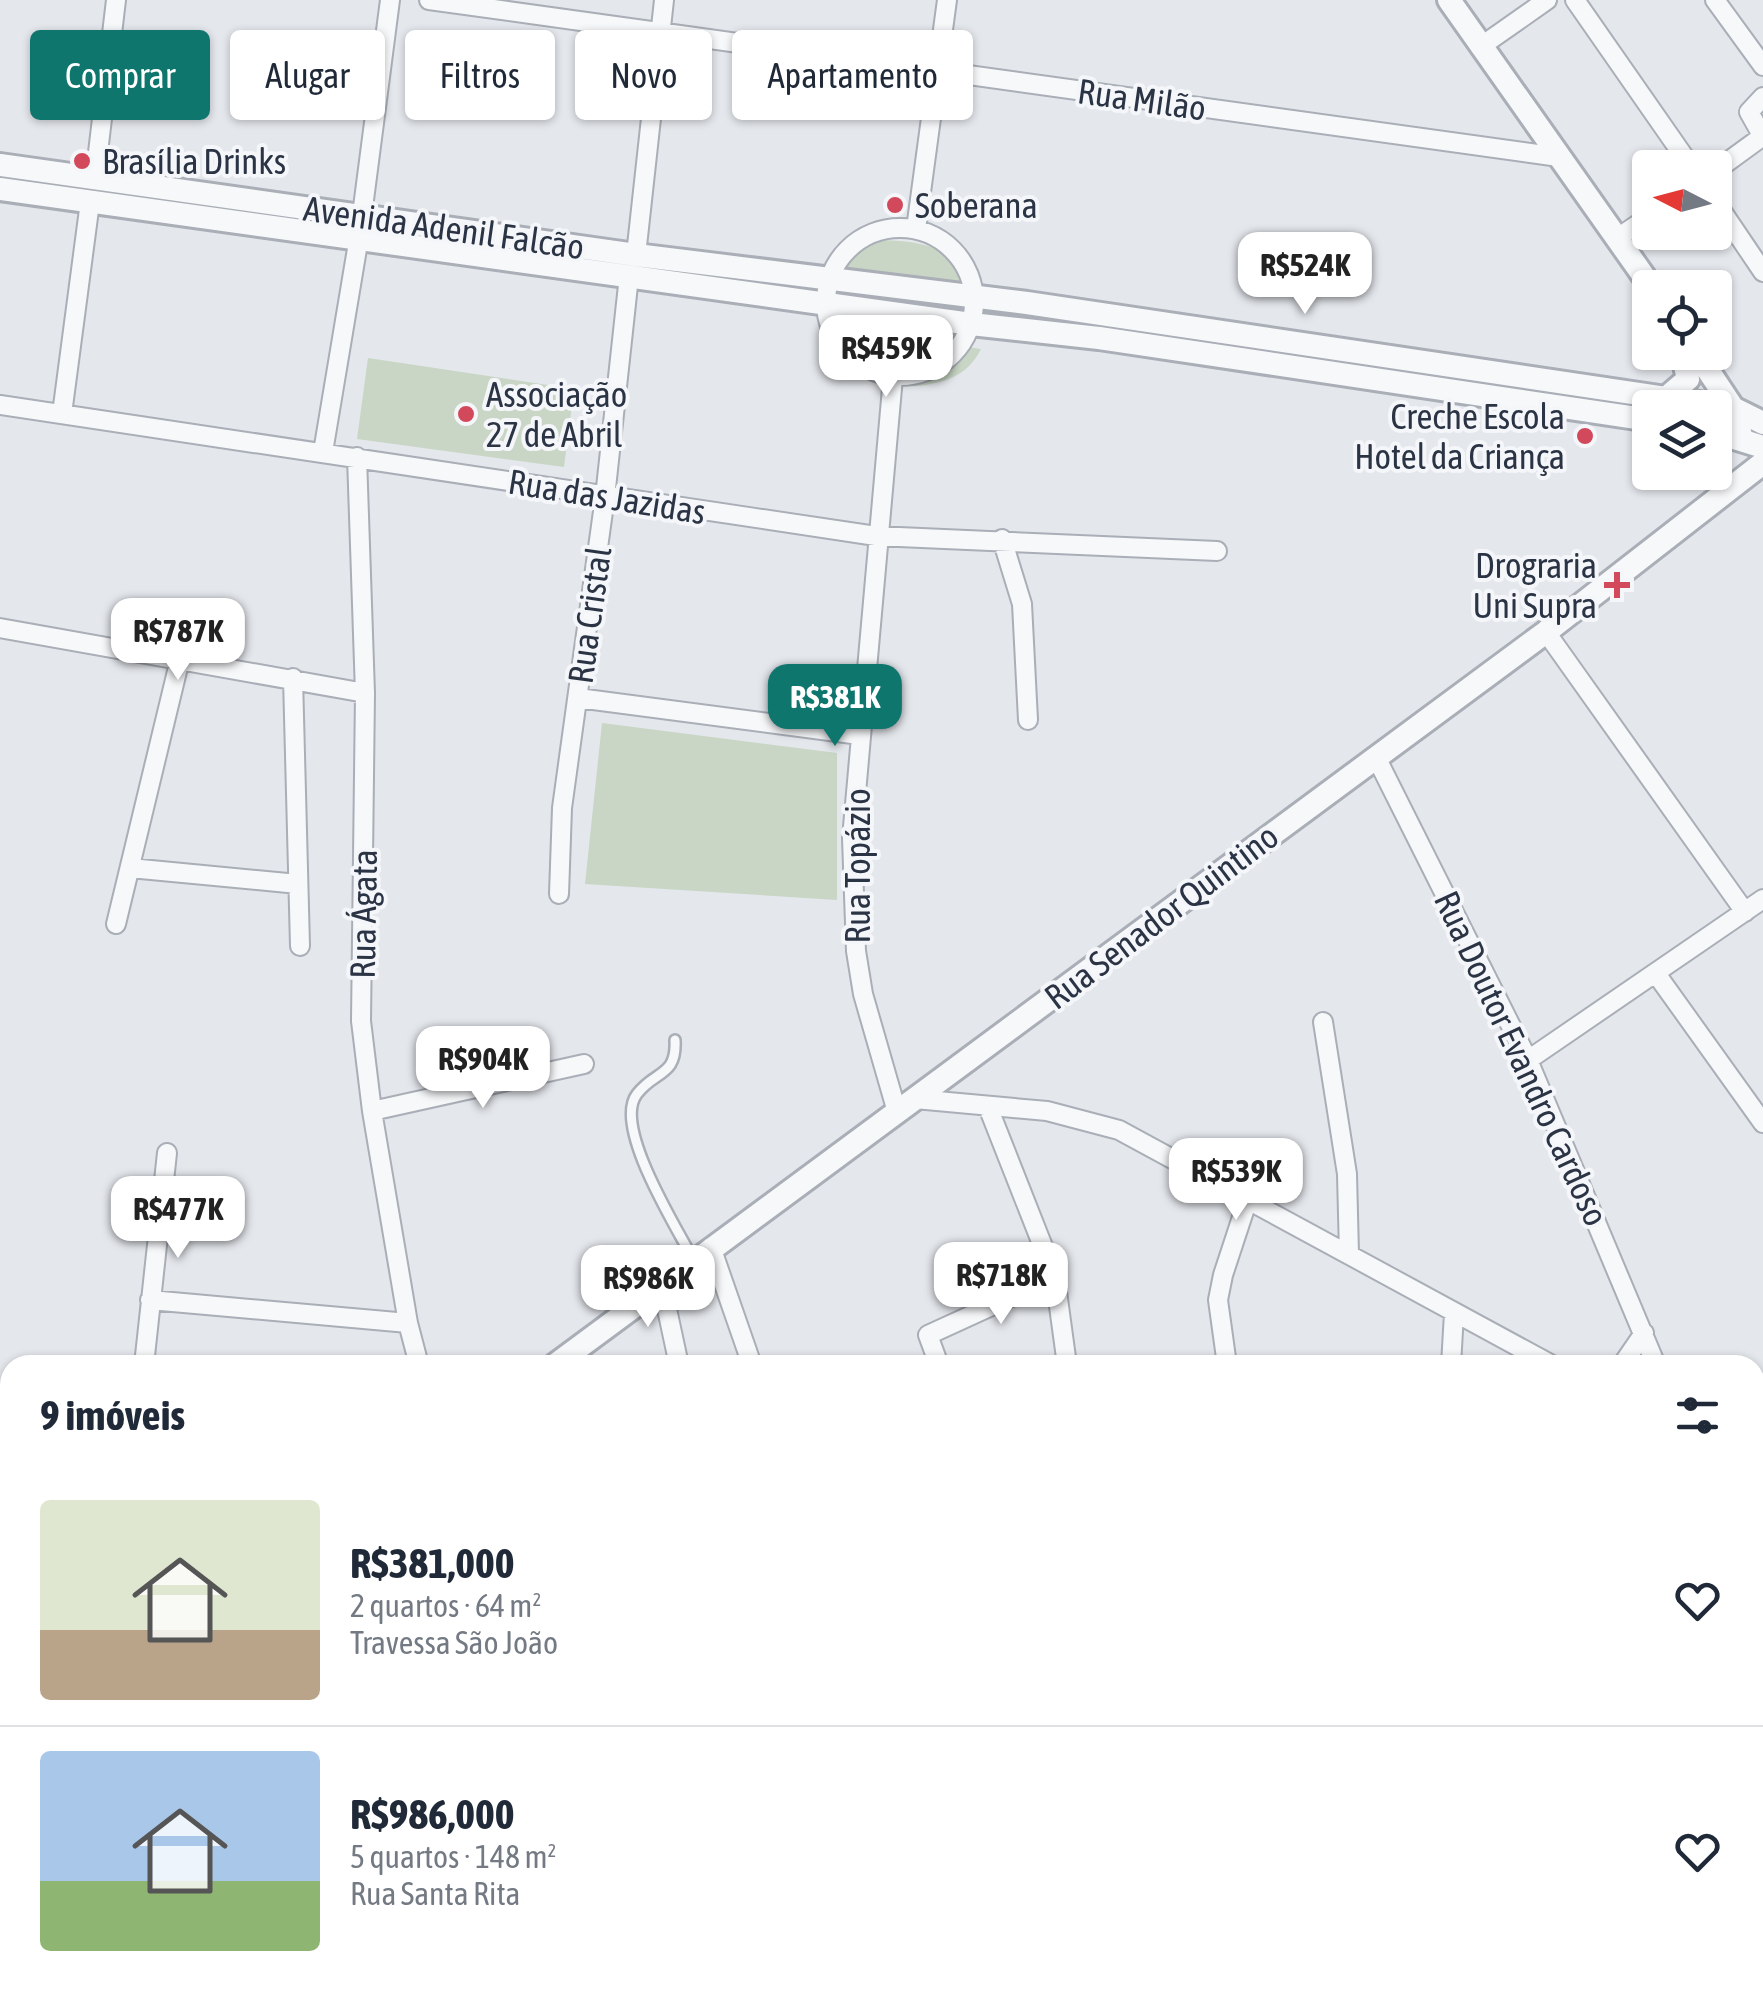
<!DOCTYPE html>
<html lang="pt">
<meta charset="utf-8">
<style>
body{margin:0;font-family:"Asap Condensed",sans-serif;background:#f6f6f7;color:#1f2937;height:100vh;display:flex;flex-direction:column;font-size:38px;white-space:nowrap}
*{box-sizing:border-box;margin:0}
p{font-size:32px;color:#747a83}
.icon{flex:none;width:55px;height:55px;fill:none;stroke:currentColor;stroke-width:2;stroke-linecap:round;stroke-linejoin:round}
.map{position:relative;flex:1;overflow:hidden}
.details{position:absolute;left:0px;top:1355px;width:1765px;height:642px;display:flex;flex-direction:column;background:#fff;border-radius:30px 30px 0 0;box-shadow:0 2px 8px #0004}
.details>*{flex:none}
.top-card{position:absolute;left:30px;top:30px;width:1000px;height:90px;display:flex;gap:20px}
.needle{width:65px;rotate:276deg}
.tools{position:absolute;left:1632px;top:150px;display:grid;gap:20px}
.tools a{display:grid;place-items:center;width:100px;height:100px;border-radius:10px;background:#fff;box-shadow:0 2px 8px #0004;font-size:50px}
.price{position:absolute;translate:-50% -85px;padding:0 22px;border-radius:20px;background:#fff;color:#222;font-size:32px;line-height:65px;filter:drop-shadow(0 2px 5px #0008)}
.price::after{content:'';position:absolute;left:50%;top:60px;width:30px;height:22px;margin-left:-15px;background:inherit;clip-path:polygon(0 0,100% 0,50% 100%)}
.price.active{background:#0f766e;color:#fff}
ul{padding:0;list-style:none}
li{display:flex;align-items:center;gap:30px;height:250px;padding:0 40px}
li+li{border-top:2px solid #e0e1e3}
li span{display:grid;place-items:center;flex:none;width:280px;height:200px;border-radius:10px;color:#555}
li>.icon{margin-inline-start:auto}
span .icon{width:120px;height:120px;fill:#fffc;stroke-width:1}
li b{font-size:42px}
h2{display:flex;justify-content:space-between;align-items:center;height:120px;padding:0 40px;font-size:42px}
.chip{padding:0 35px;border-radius:10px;background:#fff;box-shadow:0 2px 8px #0004;font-size:35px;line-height:90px}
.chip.active{background:#0f766e;color:#fff}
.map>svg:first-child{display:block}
</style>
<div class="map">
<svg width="1763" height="1997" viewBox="0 0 1763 1997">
<rect width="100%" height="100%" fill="#e4e7ec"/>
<path fill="#c9d6c5" d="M882 240C931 241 957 252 988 291L839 272 860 251Z
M837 329 981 349C972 367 959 377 939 382 887 397 863 370 837 329Z
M368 358 574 389 564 467 357 439Z
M602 723 837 753V900L585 884Z
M1262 1988H1385L1382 1997H1259Z"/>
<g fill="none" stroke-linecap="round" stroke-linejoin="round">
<defs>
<path id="service" d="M675 1040C677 1077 655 1070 637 1094 612 1126 677 1228 694 1261
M1755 1544 1763 1570"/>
<path id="minor" d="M429 0 1559 157
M1575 0 1692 168
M1715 0 1763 66
M1480 47 1547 0
M1763 97 1749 112 1763 137
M1715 171 1763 136
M95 178 116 0
M1715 201 1763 272
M362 215 390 0
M826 302a74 74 0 1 1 148 0a74 74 0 1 1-148 0Z
M916 229 947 0
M1619 237 1650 216
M636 255 664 0
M893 377 852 838 856 951 863 994 897 1112
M0 405 876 536 1217 551
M62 414 90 202
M323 452 359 237
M357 457 365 693 361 1021 372 1111 408 1323 419 1365
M1002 539 1022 604 1028 720
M0 628 365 693
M1546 632 1745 912
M293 678 300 946
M578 698 860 735
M1376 757 1528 1060 1656 1365
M130 868 298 884
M559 894 562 808 605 497 629 276
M116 924 180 659
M1657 975 1763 1123
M1323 1022 1347 1174 1349 1254
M1528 1060 1763 899
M915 1099 1047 1111 1119 1130 1552 1365
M988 1107 1055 1277 1067 1365
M372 1111 584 1064
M711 1247 752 1365
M662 1286 679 1365
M150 1300 408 1323
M144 1365 167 1153
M939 1365 928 1335 1055 1277
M1227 1365 1218 1300 1223 1275 1247 1202
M1451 1365 1454 1313
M1622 1365 1644 1333
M1755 1482 1763 1486
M270 1988 271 1997
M534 1988 536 1997
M33 1997 97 1988"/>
<path id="tertiary" d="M1449 0 1652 288
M0 165 636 255 1027 303 1733 408 1763 423
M0 189 971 324 1099 338 1650 420
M1696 352 1733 408 1742 439
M1666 398 1688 379 1682 352
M1715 432 1763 447
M555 1365 1546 632 1763 463
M0 1772 10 1765
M1755 1816 1763 1812"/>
<path id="primary" d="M0 1494 10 1498
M0 1544 10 1547
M1208 1988 1219 1997
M1247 1997V1988
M1397 1997V1988"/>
</defs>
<use href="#service" stroke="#a9aeb7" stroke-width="14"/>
<use href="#minor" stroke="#a9aeb7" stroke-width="22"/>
<use href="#tertiary" stroke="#a9aeb7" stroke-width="28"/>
<use href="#primary" stroke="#a3abb8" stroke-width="32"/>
<use href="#service" stroke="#f7f8fa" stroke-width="9"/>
<use href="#minor" stroke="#f7f8fa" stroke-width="18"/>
<use href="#tertiary" stroke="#f7f8fa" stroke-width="22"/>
<use href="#primary" stroke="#fff" stroke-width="28"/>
</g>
<g fill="#d1495b" stroke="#f4f6f9" stroke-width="4">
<circle cx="82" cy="161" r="10"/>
<circle cx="895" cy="205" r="10"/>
<circle cx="466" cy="414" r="10"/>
<circle cx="1585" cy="436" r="10"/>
<path d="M1612 570h10v10h10v10h-10v10h-10v-10h-10v-10h10z"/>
</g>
<g text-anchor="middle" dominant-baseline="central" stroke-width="8" stroke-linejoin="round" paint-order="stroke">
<g font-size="35" fill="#2b3445" stroke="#f4f6f9">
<text transform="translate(1142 99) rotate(8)">Rua Milão</text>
<text transform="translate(444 227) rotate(8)">Avenida Adenil Falcão</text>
<text transform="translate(607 496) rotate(9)">Rua das Jazidas</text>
<text transform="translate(589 615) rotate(-82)">Rua Cristal</text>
<text transform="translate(857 866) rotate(-90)">Rua Topázio</text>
<text transform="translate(363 914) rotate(-89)">Rua Ágata</text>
<text transform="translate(1161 916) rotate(-37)">Rua Senador Quintino</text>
<text transform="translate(1522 1058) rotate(65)">Rua Doutor Evandro Cardoso</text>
</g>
<g font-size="35" fill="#2b3445" stroke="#f4f6f9" text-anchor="start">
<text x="102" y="161">Brasília Drinks</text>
<text x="915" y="205">Soberana</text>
<text x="486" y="394">Associação<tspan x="486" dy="40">27 de Abril</tspan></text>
<text x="1565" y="416" text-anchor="end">Creche Escola<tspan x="1565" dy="40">Hotel da Criança</tspan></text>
<text x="1597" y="565" text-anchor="end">Drograria<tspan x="1597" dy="40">Uni Supra</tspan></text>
</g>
</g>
</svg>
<div class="tools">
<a><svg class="needle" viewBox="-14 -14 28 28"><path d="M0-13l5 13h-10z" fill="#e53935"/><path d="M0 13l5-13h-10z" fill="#747a83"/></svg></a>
<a><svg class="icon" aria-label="locate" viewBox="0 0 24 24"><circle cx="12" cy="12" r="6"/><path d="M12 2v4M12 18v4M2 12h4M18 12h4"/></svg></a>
<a><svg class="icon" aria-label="layers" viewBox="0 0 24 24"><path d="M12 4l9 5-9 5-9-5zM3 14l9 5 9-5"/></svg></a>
</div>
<b class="price" style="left:1305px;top:317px">R$524K</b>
<b class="price" style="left:886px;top:400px">R$459K</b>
<b class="price" style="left:178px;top:683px">R$787K</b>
<b class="price active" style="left:835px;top:749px">R$381K</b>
<b class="price" style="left:483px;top:1111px">R$904K</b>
<b class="price" style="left:1236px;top:1223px">R$539K</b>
<b class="price" style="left:178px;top:1261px">R$477K</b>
<b class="price" style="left:1001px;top:1327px">R$718K</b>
<b class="price" style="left:648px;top:1330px">R$986K</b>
<div class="top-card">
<a class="chip active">Comprar</a>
<a class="chip">Alugar</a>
<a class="chip">Filtros</a>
<a class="chip">Novo</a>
<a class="chip">Apartamento</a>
</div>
<section class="details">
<h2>9 imóveis<svg class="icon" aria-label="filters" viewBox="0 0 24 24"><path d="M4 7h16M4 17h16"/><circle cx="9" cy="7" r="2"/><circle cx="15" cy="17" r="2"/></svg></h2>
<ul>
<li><span style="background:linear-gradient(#dfe7d0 65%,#b9a48a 0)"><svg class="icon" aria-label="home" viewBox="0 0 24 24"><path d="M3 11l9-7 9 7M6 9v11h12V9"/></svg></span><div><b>R$381,000</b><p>2 quartos · 64 m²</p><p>Travessa São João</p></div><svg class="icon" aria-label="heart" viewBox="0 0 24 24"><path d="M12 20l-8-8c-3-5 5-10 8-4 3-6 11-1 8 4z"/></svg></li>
<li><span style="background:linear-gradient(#a9c7e8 65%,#8fb573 0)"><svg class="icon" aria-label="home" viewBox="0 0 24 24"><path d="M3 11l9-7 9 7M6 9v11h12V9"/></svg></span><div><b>R$986,000</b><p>5 quartos · 148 m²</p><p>Rua Santa Rita</p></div><svg class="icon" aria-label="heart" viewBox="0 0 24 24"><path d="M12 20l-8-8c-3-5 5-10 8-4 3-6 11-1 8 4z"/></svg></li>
</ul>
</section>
</div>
